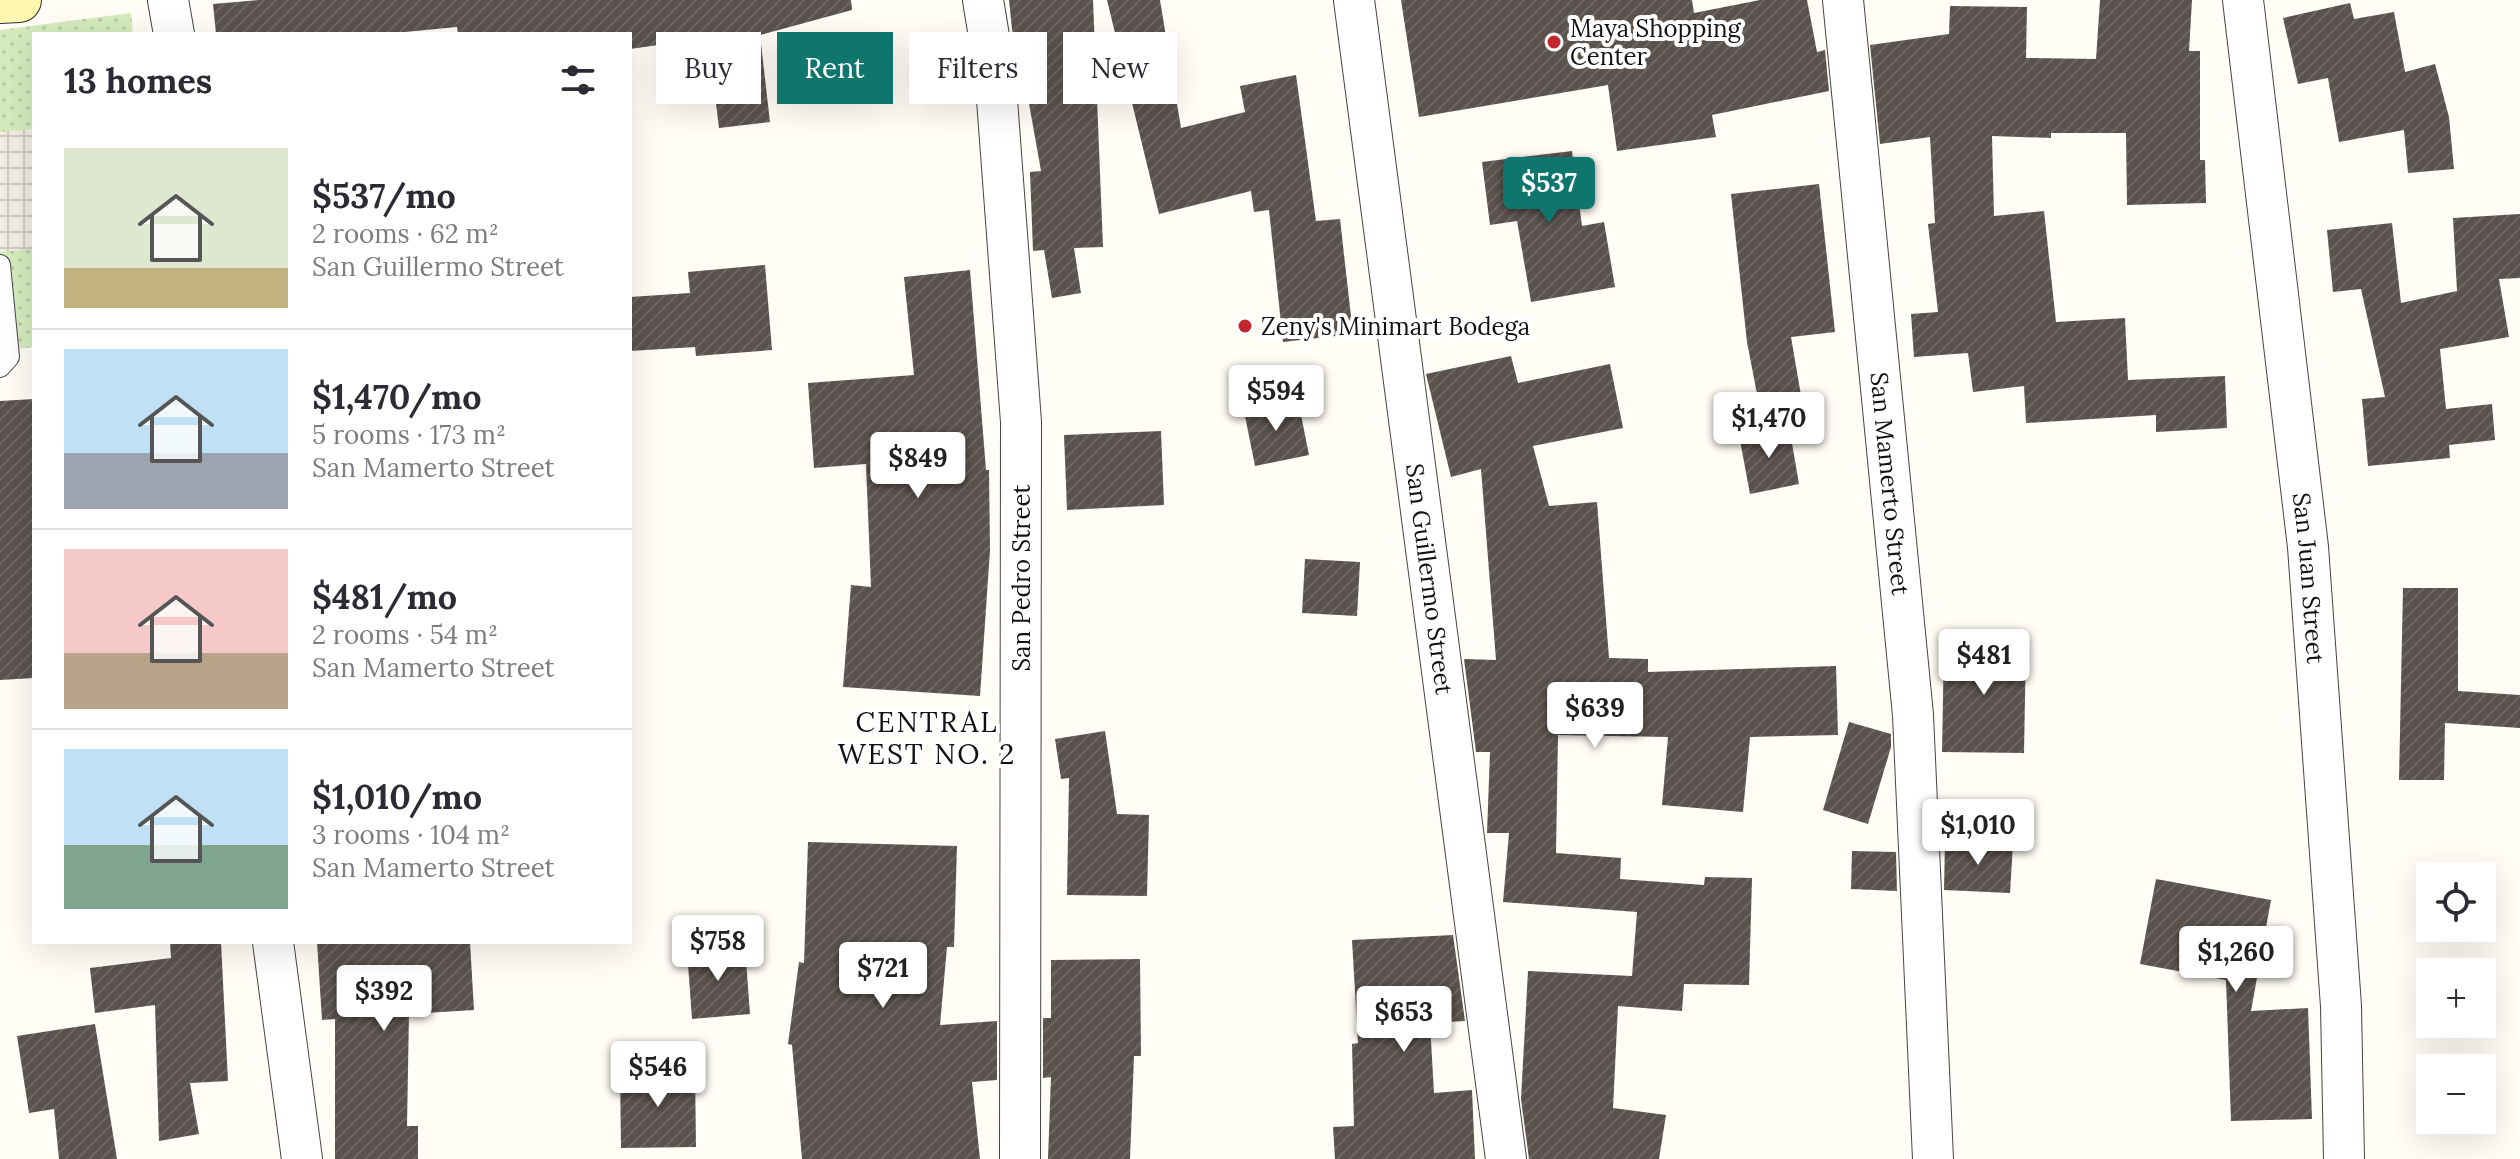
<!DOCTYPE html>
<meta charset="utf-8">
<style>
body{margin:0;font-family:Lora,serif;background:#f7f7f7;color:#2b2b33;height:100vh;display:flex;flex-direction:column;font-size:30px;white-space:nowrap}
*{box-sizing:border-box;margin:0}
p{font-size:26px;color:#7c7c81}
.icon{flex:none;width:44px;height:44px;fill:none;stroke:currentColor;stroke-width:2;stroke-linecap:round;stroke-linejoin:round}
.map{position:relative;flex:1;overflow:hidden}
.panel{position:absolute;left:32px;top:32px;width:600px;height:912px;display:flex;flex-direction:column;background:#fff;border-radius:0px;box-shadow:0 8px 32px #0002}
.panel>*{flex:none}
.hud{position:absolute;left:656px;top:32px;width:760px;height:72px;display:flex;gap:16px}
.tools{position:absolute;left:2416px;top:862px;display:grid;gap:16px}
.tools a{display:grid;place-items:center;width:80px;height:80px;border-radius:0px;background:#fff;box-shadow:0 8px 32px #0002;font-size:40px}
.price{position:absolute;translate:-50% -68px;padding:0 18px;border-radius:8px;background:#fff;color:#222;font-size:26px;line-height:52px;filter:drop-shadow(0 2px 4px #0008)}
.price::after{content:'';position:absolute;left:50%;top:48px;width:24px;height:18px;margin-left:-12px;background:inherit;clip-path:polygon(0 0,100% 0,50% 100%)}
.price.current{background:#0f766e;color:#fff}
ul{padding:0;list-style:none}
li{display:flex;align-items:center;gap:24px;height:200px;padding:0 32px}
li+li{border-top:2px solid #e1e1e2}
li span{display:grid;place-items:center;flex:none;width:224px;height:160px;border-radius:0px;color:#555}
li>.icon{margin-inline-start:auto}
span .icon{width:96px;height:96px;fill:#fffc;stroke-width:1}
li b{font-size:34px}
h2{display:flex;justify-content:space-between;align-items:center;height:96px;padding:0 32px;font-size:34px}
.pill{padding:0 28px;border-radius:0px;background:#fff;box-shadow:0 8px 32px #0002;font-size:28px;line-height:72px}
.pill.current{background:#0f766e;color:#fff}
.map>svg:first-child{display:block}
</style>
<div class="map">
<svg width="2520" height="1159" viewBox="0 0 2520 1159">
<defs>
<pattern id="grass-dots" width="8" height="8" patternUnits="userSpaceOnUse" patternTransform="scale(2)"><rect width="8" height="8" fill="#d5ebbd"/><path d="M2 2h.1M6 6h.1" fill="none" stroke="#b6c8a1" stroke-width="1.8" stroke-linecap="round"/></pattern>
<pattern id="plaza-grid" width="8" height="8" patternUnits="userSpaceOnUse" patternTransform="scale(2)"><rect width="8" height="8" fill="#f1ede2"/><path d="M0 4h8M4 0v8" fill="none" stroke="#cecac1"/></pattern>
<pattern id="building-hatch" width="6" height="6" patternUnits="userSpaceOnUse" patternTransform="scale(2)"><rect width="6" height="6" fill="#5a524d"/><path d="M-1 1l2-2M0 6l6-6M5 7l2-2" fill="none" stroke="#6d6662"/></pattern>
</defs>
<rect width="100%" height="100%" fill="#fffdf5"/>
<path fill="url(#grass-dots)" d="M131 13 133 34H34V347L0 351V30Z"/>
<path fill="url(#plaza-grid)" d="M34 129V249L0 252V132Z"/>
<path fill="url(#building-hatch)" d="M259 0H851L852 10 760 35 770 122 719 128 708 38 630 49V34H458L457 27 384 34H216L213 4Z
M1009 0H1093L1103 247 1074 248 1081 293 1052 298 1044 250 1033 251 1030 172 1041 171 1019 47 1014 48Z
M1107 0H1160L1181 128 1245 112 1240 86 1296 75 1316 221 1340 219 1353 334 1283 342 1269 210 1254 212 1251 191 1159 214Z
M1401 0H1692L1694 13 1760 0H1807L1817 52 1825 50 1829 91 1712 115 1716 137 1617 151 1608 85 1419 117Z
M2100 0H2192L2189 51H2200V160H2205L2206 203 2127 205 2126 133H2051V138L1992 136 1994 216 2044 211 2056 322 2125 318 2128 380 2225 376 2227 428 2156 432V415L2026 423 2024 386 1973 392 1968 353 1914 357 1911 314 1938 312 1928 224 1935 223 1930 137 1880 144 1870 45 1949 34 1950 6 2027 7 2026 58 2096 59Z
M2350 3 2354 19 2394 12 2405 72 2435 64 2449 117 2454 169 2408 173 2404 130 2339 142 2328 78 2298 84 2283 18Z
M1572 151 1582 226 1604 222 1615 287 1531 302 1517 221 1490 225 1482 162Z
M1819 184 1835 332 1791 337 1804 413 1762 420 1747 342 1731 194Z
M2520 214V278L2499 279 2509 337 2440 349 2446 409 2492 404 2495 440 2449 445 2450 458 2368 466 2362 399 2385 397 2361 289 2333 292 2327 230 2392 223 2401 303 2457 291 2453 218Z
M765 265 772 350 696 356 695 347 630 351V297L690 293 688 272Z
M970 270 986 470H989L990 550 980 696 843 687 851 585 871 587 866 464 814 468 808 383 914 375 904 277Z
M1511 356 1518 383 1610 364 1623 428 1533 446 1549 506 1597 502 1609 658 1648 659V672L1836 666 1838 735 1750 737 1743 812 1662 805 1668 737 1558 735 1556 853 1621 858 1620 879 1704 885 1705 877 1752 878 1749 985 1684 984 1682 1011 1618 1006 1613 1108 1666 1115 1659 1159H1529L1521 1099 1528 971 1632 976 1637 912 1503 902 1509 833H1487L1490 752H1476L1464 659 1496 660 1481 469 1451 477 1426 374Z
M34 399V678L0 680V401Z
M1298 400 1309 455 1255 466 1244 411Z
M1789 426 1799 484 1750 494 1739 435Z
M1161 431 1164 505 1067 510 1064 435Z
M1305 559 1360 562 1357 616 1302 613Z
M2403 588H2458V691L2520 695V728L2445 723 2444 780H2399Z
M1944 641 2026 642 2024 753 1942 752Z
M1849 722 1891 734V747L1868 824 1823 810Z
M1105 731 1117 814 1149 815 1147 896 1067 895 1069 778 1061 779 1055 739Z
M1945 841 2013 844 2010 893 1944 890Z
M808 842 957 846 954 947H947L940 1025 997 1021V1080L972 1082 980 1159H802L792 1045 788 1044 799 962 804 963Z
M1852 851 1896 852 1897 891 1851 889Z
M2156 879 2271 900 2251 1011 2308 1008 2312 1119 2231 1121 2226 980 2140 964Z
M1453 935 1465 1021 1430 1023 1434 1093 1472 1090 1475 1159H1335L1333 1127 1354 1126 1352 1044 1358 1043 1352 940Z
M170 942H221L228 1081 190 1083 199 1134 159 1141 155 1005 95 1013 90 968 171 958Z
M317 942H470L474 1010 409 1014 407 1126H418V1159H335V1019L322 1020Z
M745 947 750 1014 692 1019 687 951Z
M1140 959 1141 1056H1134L1130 1159H1048L1051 1077 1043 1078V1018H1051V960Z
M95 1024 117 1159H59L54 1109 29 1113 17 1036Z
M695 1070 696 1147 621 1148 620 1072Z"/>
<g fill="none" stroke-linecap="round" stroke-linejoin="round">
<defs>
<path id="service" d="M0 265 9 357 0 367"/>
<g id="minor">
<path d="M168 0 174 34"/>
<path d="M983 0 995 73 1021 422 1020 1159"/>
<path id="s1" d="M1354 0 1506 1159"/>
<path id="s2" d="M1843 0 1913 715 1933 1159"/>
<path id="s3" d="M2243 0 2308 547 2341 1006 2344 1159"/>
<path d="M273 942 302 1159"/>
</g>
<path id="secondary" d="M0 1 19 0"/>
</defs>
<use href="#service" stroke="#444" stroke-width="22"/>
<use href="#minor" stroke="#444" stroke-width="42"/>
<use href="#secondary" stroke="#333" stroke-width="46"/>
<use href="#service" stroke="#fff" stroke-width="20"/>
<use href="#minor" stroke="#fff" stroke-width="40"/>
<use href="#secondary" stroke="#fff6b0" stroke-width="44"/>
</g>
<g fill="#c4262e" stroke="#fff" stroke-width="3">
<circle cx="1554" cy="42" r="8"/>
<circle cx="1245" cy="326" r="8"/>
</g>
<g text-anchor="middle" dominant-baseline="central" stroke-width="8" stroke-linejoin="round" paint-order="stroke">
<g font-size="24" fill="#111" stroke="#fff" text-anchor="start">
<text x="1570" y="28">Maya Shopping<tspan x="1570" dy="28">Center</tspan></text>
<text x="1261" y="326">Zeny's Minimart Bodega</text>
</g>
<g font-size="24" fill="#111" stroke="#fff">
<text stroke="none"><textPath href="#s2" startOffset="486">San Mamerto Street</textPath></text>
<text transform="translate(1021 578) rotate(-90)">San Pedro Street</text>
<text stroke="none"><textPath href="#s3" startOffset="582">San Juan Street</textPath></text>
<text stroke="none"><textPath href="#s1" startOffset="584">San Guillermo Street</textPath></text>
</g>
<g font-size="28" letter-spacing="2" fill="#111" stroke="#fff">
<text x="927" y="722">CENTRAL<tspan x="927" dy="32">WEST NO. 2</tspan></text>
</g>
</g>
</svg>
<div class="tools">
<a><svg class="icon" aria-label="locate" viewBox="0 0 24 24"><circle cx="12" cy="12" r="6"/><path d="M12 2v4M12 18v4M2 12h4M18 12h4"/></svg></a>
<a>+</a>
<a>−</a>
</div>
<b class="price current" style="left:1549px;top:225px">$537</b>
<b class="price" style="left:1276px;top:433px">$594</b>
<b class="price" style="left:1769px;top:460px">$1,470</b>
<b class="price" style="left:918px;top:500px">$849</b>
<b class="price" style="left:1984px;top:697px">$481</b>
<b class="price" style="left:1595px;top:750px">$639</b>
<b class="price" style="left:1978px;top:867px">$1,010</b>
<b class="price" style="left:718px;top:983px">$758</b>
<b class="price" style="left:2236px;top:994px">$1,260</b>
<b class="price" style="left:883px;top:1010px">$721</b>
<b class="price" style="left:384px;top:1033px">$392</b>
<b class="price" style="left:1404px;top:1054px">$653</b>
<b class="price" style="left:658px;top:1109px">$546</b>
<div class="hud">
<a class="pill">Buy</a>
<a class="pill current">Rent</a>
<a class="pill">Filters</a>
<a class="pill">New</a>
</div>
<section class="panel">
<h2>13 homes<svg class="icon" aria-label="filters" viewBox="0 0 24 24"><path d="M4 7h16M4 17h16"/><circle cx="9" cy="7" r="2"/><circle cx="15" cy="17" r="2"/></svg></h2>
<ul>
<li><span style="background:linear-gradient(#dfe7d0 75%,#c2b280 0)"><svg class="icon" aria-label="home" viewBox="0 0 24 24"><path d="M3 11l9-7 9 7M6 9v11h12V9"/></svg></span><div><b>$537/mo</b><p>2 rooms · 62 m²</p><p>San Guillermo Street</p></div></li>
<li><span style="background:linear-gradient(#bfe0f5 65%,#9aa5b1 0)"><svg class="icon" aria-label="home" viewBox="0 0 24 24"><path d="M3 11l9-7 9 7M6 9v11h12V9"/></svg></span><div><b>$1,470/mo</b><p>5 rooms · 173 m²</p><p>San Mamerto Street</p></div></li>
<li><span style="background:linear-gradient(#f6c9c9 65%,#b9a48a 0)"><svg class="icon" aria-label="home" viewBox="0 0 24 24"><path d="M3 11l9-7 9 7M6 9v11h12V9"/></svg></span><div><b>$481/mo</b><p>2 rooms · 54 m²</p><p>San Mamerto Street</p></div></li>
<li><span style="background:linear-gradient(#bfe0f5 60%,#7fa58c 0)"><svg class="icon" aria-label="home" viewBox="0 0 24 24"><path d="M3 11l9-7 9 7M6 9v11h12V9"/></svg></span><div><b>$1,010/mo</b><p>3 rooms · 104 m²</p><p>San Mamerto Street</p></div></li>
</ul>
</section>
</div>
